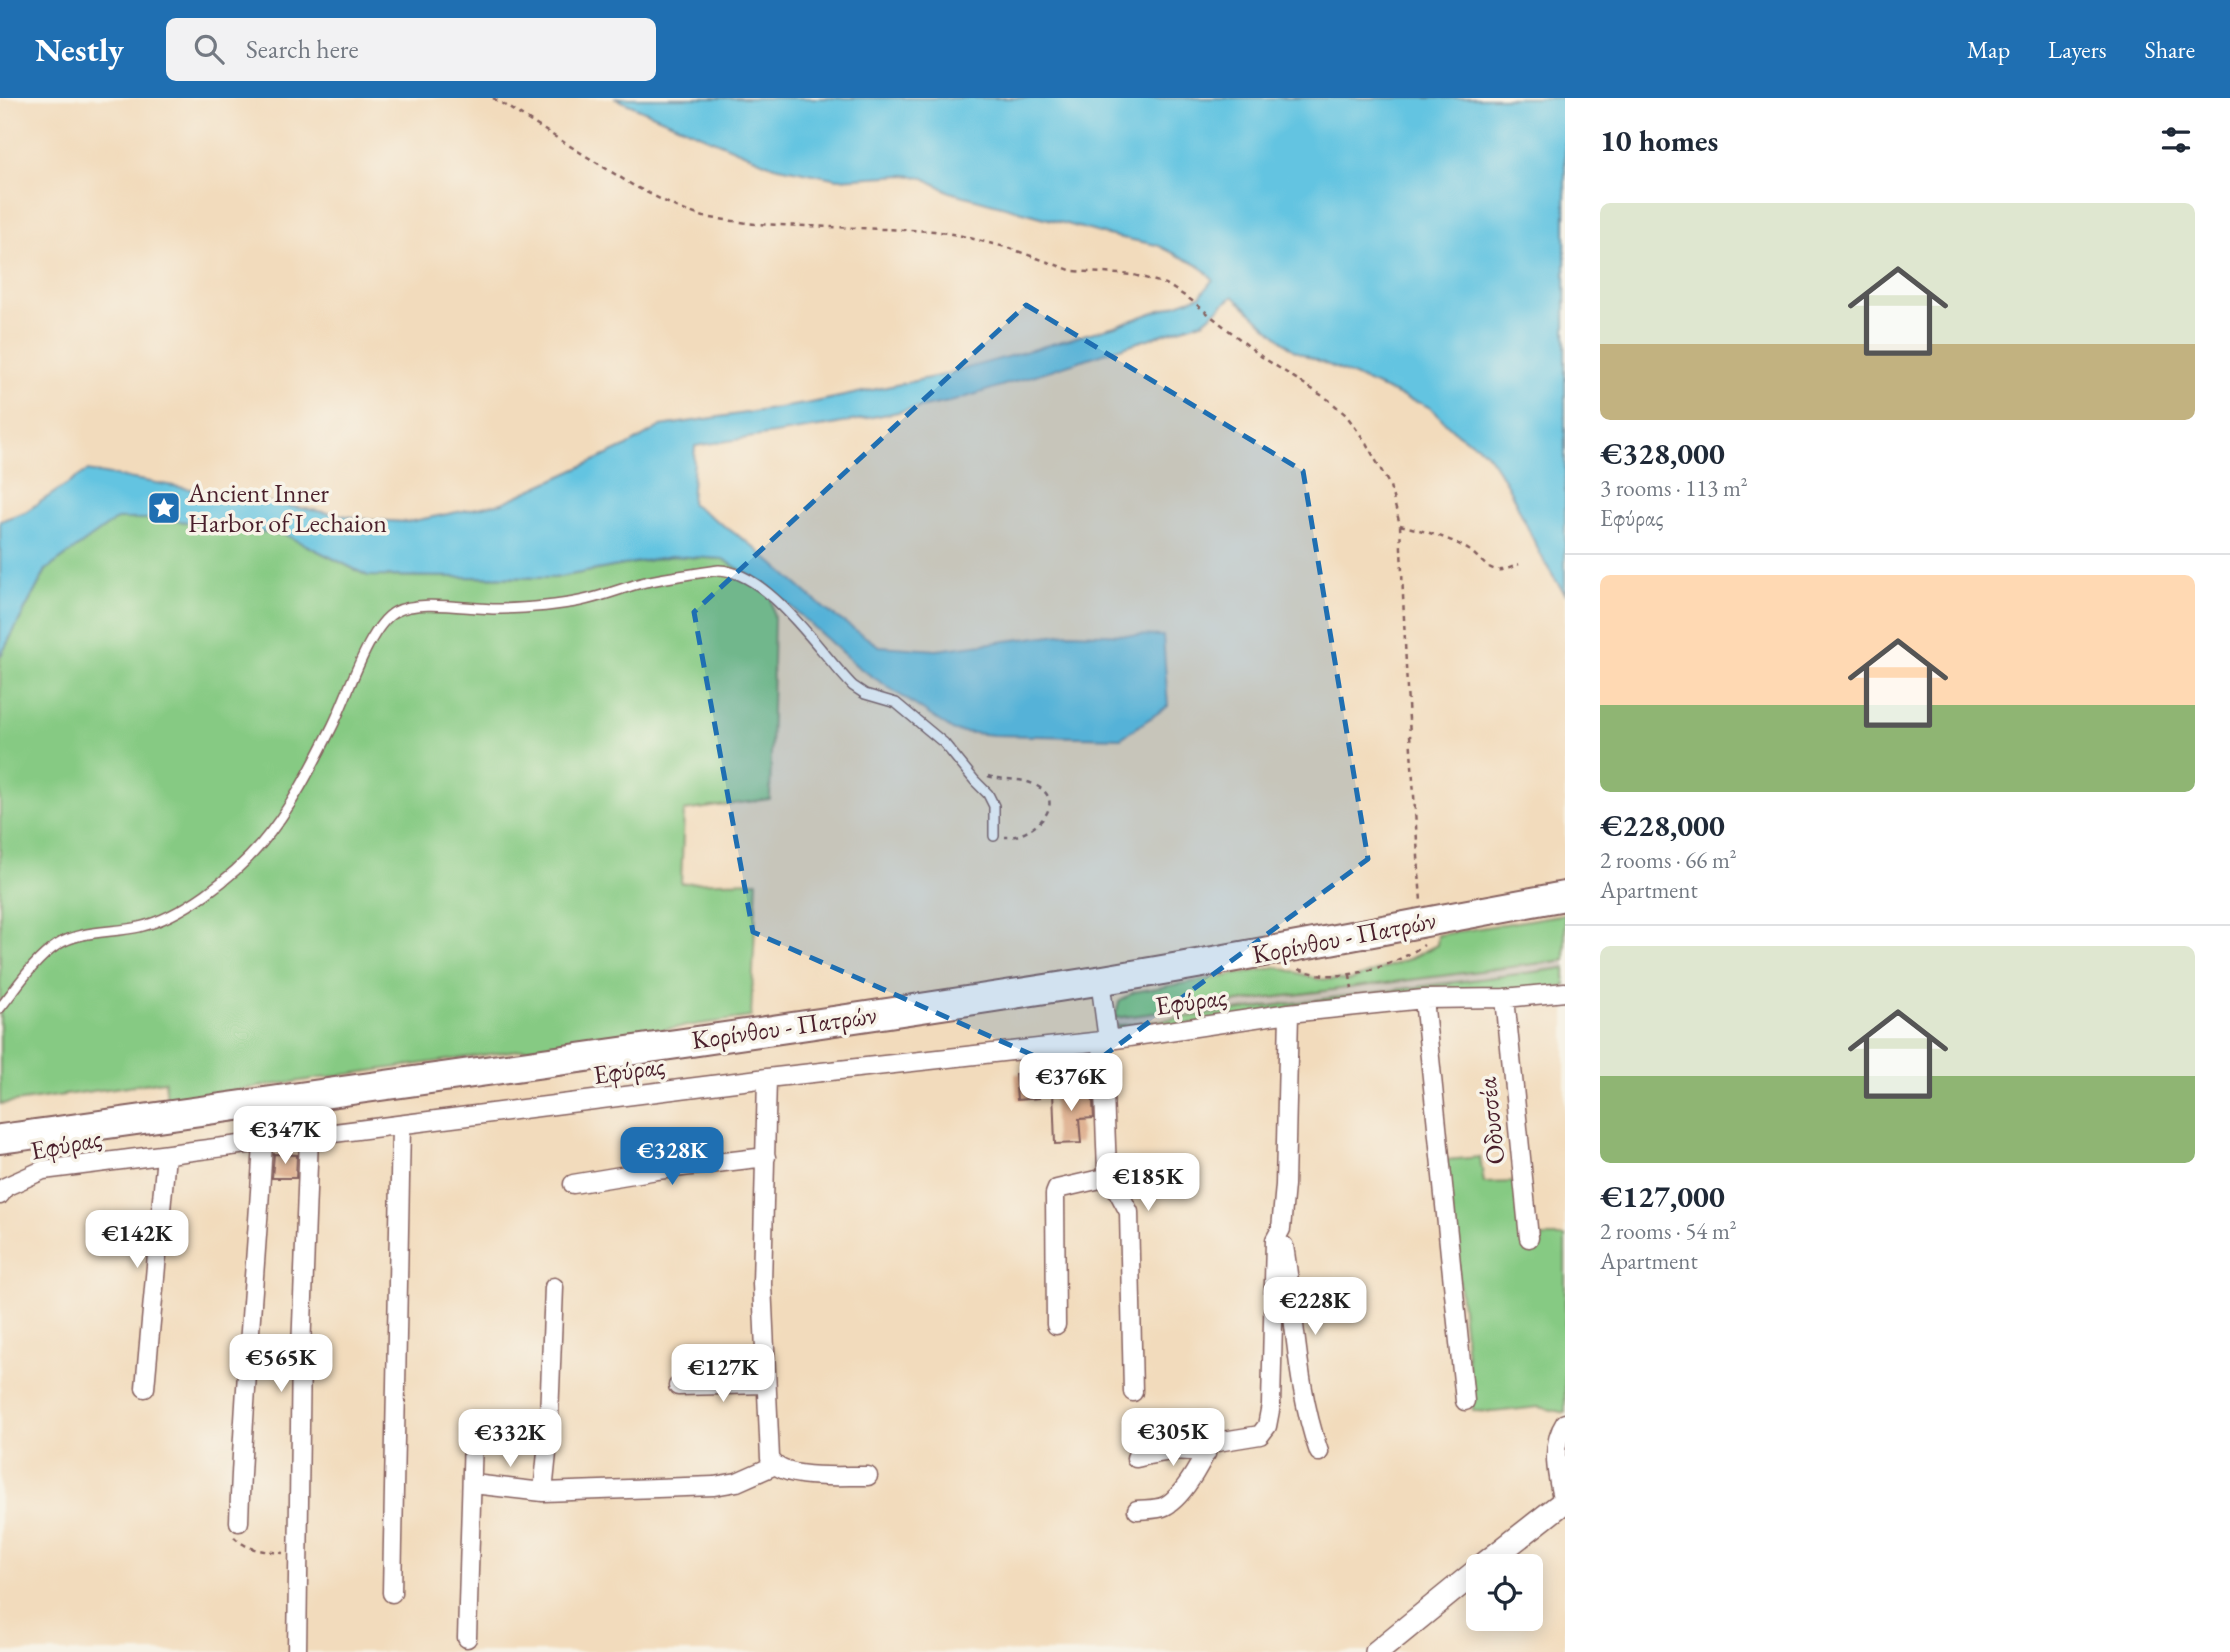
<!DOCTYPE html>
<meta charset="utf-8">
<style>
body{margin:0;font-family:"EB Garamond",serif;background:#f2f2f3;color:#1f2937;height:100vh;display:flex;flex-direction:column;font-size:26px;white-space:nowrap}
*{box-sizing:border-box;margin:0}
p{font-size:23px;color:#747a83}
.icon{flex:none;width:38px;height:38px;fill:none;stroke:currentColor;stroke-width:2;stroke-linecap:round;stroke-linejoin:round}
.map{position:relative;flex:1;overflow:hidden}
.sheet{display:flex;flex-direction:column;background:#fff;width:665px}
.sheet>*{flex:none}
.tools{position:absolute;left:1466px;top:1456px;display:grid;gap:14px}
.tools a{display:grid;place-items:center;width:77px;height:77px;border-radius:10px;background:#fff;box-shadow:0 4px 18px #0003;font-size:35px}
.price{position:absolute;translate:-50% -60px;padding:0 16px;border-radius:14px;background:#fff;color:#222;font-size:23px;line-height:46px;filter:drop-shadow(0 2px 4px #0008)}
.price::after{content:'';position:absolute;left:50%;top:42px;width:21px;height:16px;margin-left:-10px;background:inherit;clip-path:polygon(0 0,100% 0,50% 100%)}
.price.selected{background:#1f6fb2;color:#fff}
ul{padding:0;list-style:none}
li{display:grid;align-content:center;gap:14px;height:371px;padding:0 35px}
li+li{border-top:2px solid #e0e1e3}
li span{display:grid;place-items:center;height:217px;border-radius:10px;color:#555}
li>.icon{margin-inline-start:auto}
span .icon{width:126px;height:126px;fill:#fffc;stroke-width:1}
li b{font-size:30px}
h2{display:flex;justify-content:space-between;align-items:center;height:84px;padding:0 35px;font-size:30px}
header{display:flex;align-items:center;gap:42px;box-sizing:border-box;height:98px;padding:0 35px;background:#1f6fb2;color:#fff}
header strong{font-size:33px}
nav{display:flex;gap:38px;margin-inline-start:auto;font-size:24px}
.search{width:490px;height:63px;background:#f2f2f3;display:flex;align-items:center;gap:18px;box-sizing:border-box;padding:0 24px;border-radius:10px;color:#747a83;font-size:26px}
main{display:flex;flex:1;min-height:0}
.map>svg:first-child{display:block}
</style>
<header>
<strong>Nestly</strong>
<div class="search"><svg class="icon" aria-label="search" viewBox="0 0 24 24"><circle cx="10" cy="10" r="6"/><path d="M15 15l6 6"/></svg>Search here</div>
<nav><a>Map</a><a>Layers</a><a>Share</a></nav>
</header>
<main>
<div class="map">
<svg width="1565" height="1554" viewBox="0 0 1565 1554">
<rect width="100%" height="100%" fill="#f7f3e8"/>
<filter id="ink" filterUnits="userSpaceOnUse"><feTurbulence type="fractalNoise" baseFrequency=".0143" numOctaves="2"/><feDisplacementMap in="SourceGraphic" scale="14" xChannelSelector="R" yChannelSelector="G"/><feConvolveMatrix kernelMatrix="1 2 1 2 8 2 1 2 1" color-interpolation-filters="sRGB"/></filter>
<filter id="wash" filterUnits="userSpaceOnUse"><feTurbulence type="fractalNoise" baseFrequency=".00686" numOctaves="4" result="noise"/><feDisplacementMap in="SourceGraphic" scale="28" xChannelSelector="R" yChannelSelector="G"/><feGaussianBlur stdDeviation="1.57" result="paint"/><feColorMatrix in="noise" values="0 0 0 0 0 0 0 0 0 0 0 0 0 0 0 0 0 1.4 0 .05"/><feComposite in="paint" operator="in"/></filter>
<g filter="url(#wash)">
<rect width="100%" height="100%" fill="#f2dbbc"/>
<path fill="#cbc3b8" d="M1565 862V870L1116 928 1115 920Z"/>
<path fill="#86ca83" stroke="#687457" stroke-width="2" d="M116 421H164L286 437 368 478 554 480 672 458 723 461 770 490 774 520 770 701 684 713 681 785 757 783 751 919 167 1002 165 983 0 1006V559L46 472Z
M1565 816V862L1115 920 1119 904 1134 894 1278 869 1318 881 1351 882 1409 861 1437 847 1438 837Z
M1565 870V888L1121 933 1116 928Z
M1480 1059 1484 1085 1515 1084 1537 1139H1565V1315L1539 1309 1494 1314 1473 1313 1446 1062Z"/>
<path fill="#63c4e1" stroke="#567286" stroke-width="2" d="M614 0H1565V495C1532 454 1520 399 1488 357 1479 346 1464 342 1453 332 1434 315 1437 309 1410 302L1293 252 1233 198 1204 223 954 303 832 327 695 348 691 405 753 448 826 512 879 548 937 552 1068 535 1163 538 1168 608 1121 640 993 637 954 633 858 569 770 490 723 461 671 458 554 480 368 478 286 437 164 421H117L46 472 0 559V423L25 414 87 373 370 422 408 424 502 405 627 348 661 328 811 305 943 277 1115 228 1200 198 1213 181 1200 168 1157 147 1107 137 950 94 922 79 904 77 838 81 774 68Z"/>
<g id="blocks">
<path fill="#dba784" d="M1037 974 1039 1000 1017 1002 1015 976Z
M1092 989 1094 1020 1079 1021 1081 1045 1055 1046 1053 993Z
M274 1056 297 1057 296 1080H272Z"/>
</g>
</g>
<g filter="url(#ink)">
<use href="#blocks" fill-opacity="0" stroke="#85615e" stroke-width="2"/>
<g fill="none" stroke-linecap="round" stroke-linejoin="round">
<defs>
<path id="service" d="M0 910C17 889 34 862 57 847 79 832 113 835 139 829 182 819 233 779 261 746 290 712 312 669 332 629 347 600 368 529 395 514 420 500 472 512 501 511 527 510 555 508 580 503 601 499 620 491 641 485 666 479 693 476 719 472 769 474 820 555 853 588L865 596 896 605 944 645 975 683 988 696 994 708V738"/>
<path id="minor" d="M1100 882 1108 942
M1505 900 1529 1140
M1424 901 1465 1303
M1102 943 1107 1073 1129 1114 1133 1294
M767 980 762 1186 770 1360C781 1384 844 1377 868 1378
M573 1086 657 1072 766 1059
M0 1097 5 1089 43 1072 767 980 1102 943 1289 915 1424 901 1505 900 1565 894
M1284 1148C1295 1215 1296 1290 1319 1354
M554 1189 548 1345 543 1394 714 1388 737 1384 773 1368
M1056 1227 1055 1096 1057 1091 1109 1079
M678 1288 766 1286
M145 1290 166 1057
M1211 1345 1260 1337 1267 1328 1271 1307 1275 1142 1281 1131 1285 1087 1289 915
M1136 1360C1161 1354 1180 1349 1206 1356
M473 1386 543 1394
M1563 1404C1557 1378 1550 1348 1565 1325
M1137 1412C1145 1411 1157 1412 1165 1408 1185 1398 1207 1355 1214 1335
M239 1424C243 1297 256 1171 263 1045
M392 1495 401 1028
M467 1540 473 1338
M297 1554 301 1253 309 1039"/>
<path id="tertiary" d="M1482 1468 1565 1403
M1377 1554 1479 1471"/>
<path id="primary" d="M0 1041C368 989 736 940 1103 882 1258 857 1411 826 1565 798"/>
</defs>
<use href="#service" stroke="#85615e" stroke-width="12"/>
<use href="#minor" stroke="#85615e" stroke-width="21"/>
<use href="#tertiary" stroke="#85615e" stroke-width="26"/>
<use href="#primary" stroke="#85615e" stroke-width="32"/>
<path stroke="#85615e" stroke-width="2.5" stroke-dasharray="5 5" stroke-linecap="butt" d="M493 0 634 88 680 111 704 119 755 126 934 133 958 137 1009 150 1073 173 1134 177 1166 186 1191 202 1262 259 1329 302 1346 317 1365 343 1390 388 1400 427 1407 591 1421 804
M1400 427C1423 433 1449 439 1469 452 1479 459 1485 470 1497 472 1505 473 1512 469 1519 466
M988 678C1004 683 1022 679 1037 688 1070 706 1030 741 1005 739
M1299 871C1339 887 1390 870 1424 847
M1350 877 1352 891
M234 1439C248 1453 264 1453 283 1455"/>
<use href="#service" stroke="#fff" stroke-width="9"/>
<use href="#minor" stroke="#fff" stroke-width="18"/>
<use href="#tertiary" stroke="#fff" stroke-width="23"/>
<use href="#primary" stroke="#fff" stroke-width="28"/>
</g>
</g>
<path fill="#1f6fb2" fill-opacity="0.2" stroke="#1f6fb2" stroke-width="5" stroke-dasharray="14 9" stroke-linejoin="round" d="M1026 207 1303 373 1368 761 1078 977 753 834 694 514Z"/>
<defs>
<symbol id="sight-square" viewBox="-11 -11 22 22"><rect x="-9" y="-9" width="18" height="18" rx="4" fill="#1f6fb2" stroke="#f7f3e8"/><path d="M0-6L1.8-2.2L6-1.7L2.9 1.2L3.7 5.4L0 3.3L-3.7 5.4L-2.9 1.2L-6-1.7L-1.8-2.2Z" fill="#fff"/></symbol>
</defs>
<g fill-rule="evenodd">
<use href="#sight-square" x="145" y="391" width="38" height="38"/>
</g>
<g text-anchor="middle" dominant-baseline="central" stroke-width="7" stroke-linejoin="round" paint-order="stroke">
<g font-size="26" fill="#4a1f2b" stroke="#f7f3e8" text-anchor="start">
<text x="188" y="395">Ancient Inner<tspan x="188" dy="30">Harbor of Lechaion</tspan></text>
</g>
<g font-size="26" fill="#4a1f2b" stroke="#f7f3e8">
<text transform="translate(1344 839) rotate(-11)">Κορίνθου - Πατρών</text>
<text transform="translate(1191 903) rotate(-8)">Εφύρας</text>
<text transform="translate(784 929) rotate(-8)">Κορίνθου - Πατρών</text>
<text transform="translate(629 972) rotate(-8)">Εφύρας</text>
<text transform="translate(1491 1023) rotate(-96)">Οδυσσέα</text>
<text transform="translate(66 1046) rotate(-11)">Εφύρας</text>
</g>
</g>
</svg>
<div class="tools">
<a><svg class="icon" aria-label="locate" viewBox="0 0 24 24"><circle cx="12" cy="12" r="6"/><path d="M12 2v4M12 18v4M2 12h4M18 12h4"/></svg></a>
</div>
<b class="price" style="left:1071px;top:1015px">€376K</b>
<b class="price" style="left:285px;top:1068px">€347K</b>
<b class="price selected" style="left:672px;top:1089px">€328K</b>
<b class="price" style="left:1148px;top:1115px">€185K</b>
<b class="price" style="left:137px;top:1172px">€142K</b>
<b class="price" style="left:1315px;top:1239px">€228K</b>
<b class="price" style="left:281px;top:1296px">€565K</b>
<b class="price" style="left:723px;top:1306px">€127K</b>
<b class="price" style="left:1173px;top:1370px">€305K</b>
<b class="price" style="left:510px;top:1371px">€332K</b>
</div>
<section class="sheet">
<h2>10 homes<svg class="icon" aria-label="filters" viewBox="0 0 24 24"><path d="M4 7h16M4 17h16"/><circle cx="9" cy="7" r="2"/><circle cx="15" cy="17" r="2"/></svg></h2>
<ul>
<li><span style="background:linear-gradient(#dfe7d0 65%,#c2b280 0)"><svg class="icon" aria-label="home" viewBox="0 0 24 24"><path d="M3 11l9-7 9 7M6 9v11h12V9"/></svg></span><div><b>€328,000</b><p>3 rooms · 113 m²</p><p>Εφύρας</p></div></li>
<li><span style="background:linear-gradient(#ffd9b3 60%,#8fb573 0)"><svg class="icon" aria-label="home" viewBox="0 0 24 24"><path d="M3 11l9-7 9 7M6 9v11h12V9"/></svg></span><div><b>€228,000</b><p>2 rooms · 66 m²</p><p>Apartment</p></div></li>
<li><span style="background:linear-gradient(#dfe7d0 60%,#8fb573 0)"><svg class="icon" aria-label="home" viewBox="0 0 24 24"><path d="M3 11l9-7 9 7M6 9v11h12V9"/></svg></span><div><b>€127,000</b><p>2 rooms · 54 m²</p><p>Apartment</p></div></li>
</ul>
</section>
</main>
